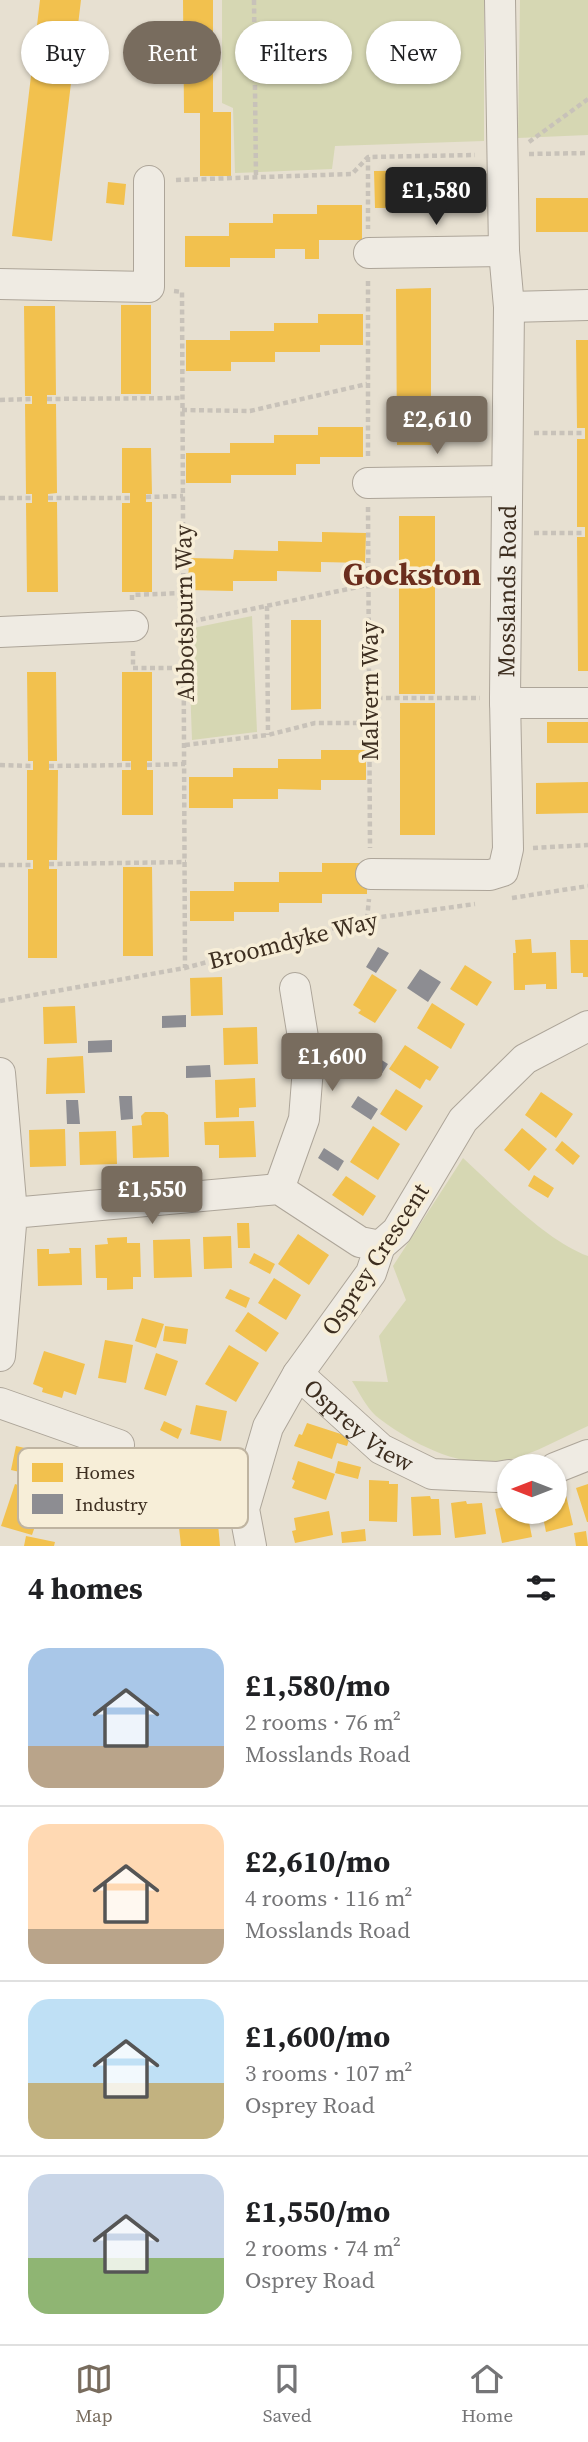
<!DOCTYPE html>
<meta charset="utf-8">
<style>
body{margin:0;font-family:"Source Serif 4",serif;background:#f2f2f2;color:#202124;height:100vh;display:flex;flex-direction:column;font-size:26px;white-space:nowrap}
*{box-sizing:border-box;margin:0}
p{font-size:23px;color:#757577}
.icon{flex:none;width:38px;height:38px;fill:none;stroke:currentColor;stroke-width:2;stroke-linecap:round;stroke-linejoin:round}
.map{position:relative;height:1546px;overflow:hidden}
.drawer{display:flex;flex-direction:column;background:#fff;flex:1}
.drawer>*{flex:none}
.guide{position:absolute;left:21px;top:21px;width:546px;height:63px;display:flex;gap:14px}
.needle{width:46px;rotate:270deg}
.controls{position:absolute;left:497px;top:1454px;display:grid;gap:14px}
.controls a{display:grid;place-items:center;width:70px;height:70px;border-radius:50%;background:#fff;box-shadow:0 2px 5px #0004;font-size:35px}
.price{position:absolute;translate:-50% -60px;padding:0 16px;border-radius:7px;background:#786c5e;color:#fff;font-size:23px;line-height:46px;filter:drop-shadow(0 2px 4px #0008)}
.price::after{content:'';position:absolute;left:50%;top:42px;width:21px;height:16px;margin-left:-10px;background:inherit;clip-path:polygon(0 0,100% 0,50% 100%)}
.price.on{background:#222;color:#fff}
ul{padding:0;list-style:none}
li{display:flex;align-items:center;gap:21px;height:175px;padding:0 28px}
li+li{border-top:2px solid #e0e0e0}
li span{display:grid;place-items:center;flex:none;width:196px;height:140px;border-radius:21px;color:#555}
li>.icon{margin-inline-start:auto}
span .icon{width:84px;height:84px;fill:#fffc;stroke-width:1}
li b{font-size:30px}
h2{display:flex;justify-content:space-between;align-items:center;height:84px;padding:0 28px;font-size:30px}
.chip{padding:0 24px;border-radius:32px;background:#fff;box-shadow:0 2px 5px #0004;font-size:24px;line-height:63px}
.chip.on{background:#786c5e;color:#fff}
.tab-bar{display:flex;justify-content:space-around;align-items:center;height:98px;border-top:2px solid #e0e0e0;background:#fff;font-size:19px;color:#757577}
.tab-bar a{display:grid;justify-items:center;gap:4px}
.tab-bar .on{color:#786c5e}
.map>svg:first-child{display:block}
</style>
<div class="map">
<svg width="588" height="1546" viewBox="0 0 588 1546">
<rect width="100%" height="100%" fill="#e7e0d1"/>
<path fill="#d6d7b3" d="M222 0H484V141L335 146 332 169 235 173 233 108 222 103Z
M520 0H588V135L518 138Z
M252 616 257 732 192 740 188 629Z
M463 1158C498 1190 545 1240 588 1256V1426C561 1438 533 1455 504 1461 461 1470 409 1442 376 1416 366 1407 359 1392 352 1381L388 1382 379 1336 406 1300 393 1266Z"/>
<path fill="#f2c14e" d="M40 0H81L52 241 12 236Z
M183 0H213V112H231V176H200V113H184Z
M465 170V208H375L374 171Z
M108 182 126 184 124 205 106 203Z
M536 198H588V232H536Z
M317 205H362V240H319V259H305V249H275V258H230V267H185V236H229V223H273V214H317Z
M431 288V445H397L396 289Z
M121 305H151V394H121Z
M24 306H55L56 395H47V404H56L57 493 48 494V502H57L58 592H27L26 503H32V494H26L25 404H32V396H25Z
M318 314H363V345H320V352H275V362H231V371H186V340H230V331H274V323H318Z
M576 340H588V671H578L577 537H585V527H577V439H585V428H577Z
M318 427H363V457H320V464H296V475H231V483H186V453H230V443H274V435H318Z
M122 448H151L152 494H146V502H152V592H122V503H130V493H122Z
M399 516H435V694H399Z
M322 532 366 533 365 563 321 562V572L277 571V581H233V591L188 590 189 558 233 559 234 550 278 551V541L322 542Z
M291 620H321V709L291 710Z
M27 672H56L57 761H49V770H58L57 860H49V869H57V958H28V869H33V860H27V770H33V761H28Z
M122 672H152V761H147V770H153V815H122V770H131V761H122Z
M400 703H435V835H400Z
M547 722H588V743H547Z
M321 750H366V780H321V790L278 789V799H233V808H189V777H233V768H278V759H321Z
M588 782V813L536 814V783Z
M322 863H367V894H322V903H279V912H234V921H190V891H234V882H279V872H322Z
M123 867H152L153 956H123Z
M531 939 532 953 556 952 557 989H546V984L525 985V990H514L513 953H516L515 940Z
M570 940H588V977H583V973H571Z
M465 965 492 982 477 1006 450 989Z
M372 974 397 990 375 1023 358 1013 361 1010 353 1005Z
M222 977 223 1015 191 1016 190 978Z
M432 1003 465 1024 451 1049 417 1028Z
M75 1006 77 1043 44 1044 43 1007Z
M257 1027 258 1064 224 1065 223 1028Z
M405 1045 439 1067 430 1081 426 1079 420 1089 389 1069Z
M83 1056 85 1093 46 1094 47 1058Z
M255 1078 256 1107 239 1108V1117L216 1118 215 1080Z
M396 1089 423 1106 406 1131 380 1114Z
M541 1092 573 1114 556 1138 525 1115Z
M145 1112H164L168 1115 169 1157 133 1158 132 1126 142 1125 141 1116Z
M254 1121 256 1157 219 1158V1145H205L204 1122Z
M373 1126 400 1144 378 1180 350 1162Z
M522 1128 547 1149 529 1171 504 1150Z
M65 1129 66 1166 30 1167 29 1130Z
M116 1131 117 1164 80 1165 79 1132Z
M562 1141 580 1156 573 1165 555 1150Z
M534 1175 554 1188 548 1198 528 1186Z
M346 1176 376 1196 363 1216 332 1195Z
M237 1223H249L250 1248H238Z
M298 1234 329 1255 309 1285 278 1264Z
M231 1236 232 1268 204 1269 203 1237Z
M127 1237V1243H140L141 1277H133V1289L107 1290V1278H96L95 1245 108 1244 107 1238Z
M190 1239 192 1277 154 1278 153 1240Z
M69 1248H81L82 1285 38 1286 37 1249H49V1254L70 1253Z
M254 1253 275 1264 270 1274 249 1263Z
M274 1278 301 1295 286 1320 258 1303Z
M230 1289 250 1298 246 1308 225 1298Z
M248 1312 279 1333 266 1352 235 1331Z
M142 1318 164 1324 156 1348 135 1341Z
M165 1326 188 1329 186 1344 163 1341Z
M105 1340 133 1345 126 1383 98 1378Z
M229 1345 259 1363 236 1402 205 1384Z
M44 1351 85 1364 76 1395 64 1391 62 1398 42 1392 43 1388 33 1384Z
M156 1353 178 1361 166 1396 144 1389Z
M196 1405 227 1411 221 1441 190 1434Z
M164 1421 182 1429 178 1439 160 1430Z
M307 1423 350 1437 347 1446 337 1443 332 1459 294 1446 299 1434 302 1435Z
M16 1446 52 1454 46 1478 11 1470Z
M298 1461 335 1474 326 1500 292 1488 295 1481 292 1479Z
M338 1461 361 1467 358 1479 335 1473Z
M369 1480 389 1481V1484H398L397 1522 369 1521Z
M15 1484 46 1494 32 1535 1 1526Z
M588 1484V1522H587L576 1488Z
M565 1491 573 1525 546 1532 542 1512H555V1493Z
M430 1496 431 1499H439L441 1535 413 1536 411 1497Z
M466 1501 467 1504 482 1503 486 1534 455 1538 451 1503Z
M509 1506V1512H527L532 1537 502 1543 495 1509Z
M329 1511 333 1535 295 1543 292 1531 296 1530 294 1518Z
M210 1515 211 1525 218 1524 220 1546H181L178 1518Z
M365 1529 366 1541 342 1543 341 1532Z
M586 1531 588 1546H576L574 1533Z
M26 1536 55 1542 54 1546H24Z"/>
<path fill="#8d8d92" d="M378 947 389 953 376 973 366 967Z
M420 969 441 982 428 1002 407 988Z
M186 1015V1027L162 1028V1016Z
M112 1040V1052L88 1053V1041Z
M367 1051 388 1064 381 1075 360 1061Z
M210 1065 211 1077 186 1078V1066Z
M119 1096H132L133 1119 121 1120Z
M358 1096 378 1109 371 1120 351 1107Z
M66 1100H78L80 1124H67Z
M324 1148 344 1161 338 1171 318 1158Z"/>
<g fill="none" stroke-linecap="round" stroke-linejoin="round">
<defs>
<g id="minor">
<path d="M369 253 504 251"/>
<path d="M0 284 149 287V181"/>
<path d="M509 307 588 305"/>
<path d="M368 483 507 481"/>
<path d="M0 632 133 626"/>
<path d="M505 703H588"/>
<path id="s1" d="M371 874 490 875 503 871 508 849 505 698 509 307 504 251 500 0"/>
<path d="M0 1073 12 1213"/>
<path d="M279 1189 304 1119 308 1068 295 988"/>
<path d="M0 1356 12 1213 279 1189 360 1242 380 1246"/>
<path id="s2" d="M298 1374 381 1449 432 1474 497 1477 509 1475"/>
<path d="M0 1403 119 1445"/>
<path d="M555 1468 588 1455"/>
<path d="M251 1546 244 1509 268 1427 298 1374 371 1273 380 1246 397 1231 463 1120 525 1059 588 1026"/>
</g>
</defs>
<use href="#minor" stroke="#ada599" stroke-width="32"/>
<path stroke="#c8c2b9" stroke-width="4.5" stroke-dasharray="5 3.5" stroke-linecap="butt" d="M254 0 256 177
M529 142 588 99
M529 154 588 153
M368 157V229
M176 180 352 174 368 157 475 155
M174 291 182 292 185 968
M47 399 182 398
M0 400 32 399
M182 410 250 411 367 384
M534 433H585
M368 456V280
M146 497 183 496
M0 498H32
M48 498H130
M368 507 370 848
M534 533H585
M132 600V595L184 593
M267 606 268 735
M184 623 368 585
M133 651V668H185
M369 698H480
M185 745 268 735 315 723H369
M0 765 33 766
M147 765 185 764
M49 766 131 765
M533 848 588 845
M49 864 186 862
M0 865H33
M512 898 588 886
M367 919 369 899
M0 1001 185 968 367 919 475 904"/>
<use href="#minor" stroke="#efebe3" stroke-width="30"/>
</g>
<g text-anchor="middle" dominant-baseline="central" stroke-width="7" stroke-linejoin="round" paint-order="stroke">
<g font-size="24" fill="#3d2e20" stroke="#f7eed8">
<text stroke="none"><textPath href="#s1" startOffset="413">Mosslands Road</textPath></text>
<text transform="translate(184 613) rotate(-91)">Abbotsburn Way</text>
<text transform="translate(369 691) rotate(-90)">Malvern Way</text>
<text transform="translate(293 940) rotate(-14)">Broomdyke Way</text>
<text transform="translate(375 1259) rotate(-57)">Osprey Crescent</text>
<text stroke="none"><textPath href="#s2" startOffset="80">Osprey View</textPath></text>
</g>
<g font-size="32" font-weight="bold" fill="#6b2e1e" stroke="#f7eed8">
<text x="412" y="574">Gockston</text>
</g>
</g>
<rect x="18" y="1448" width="230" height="80" rx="10" fill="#f7eed8" stroke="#bfb4a1" stroke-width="2"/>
<rect x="32" y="1463" width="31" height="19" fill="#f2c14e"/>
<rect x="32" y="1494" width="31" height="20" fill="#8d8d92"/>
<g font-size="19" fill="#3d2e20">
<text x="75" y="1479">Homes</text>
<text x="75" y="1511">Industry</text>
</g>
</svg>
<div class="controls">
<a><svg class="needle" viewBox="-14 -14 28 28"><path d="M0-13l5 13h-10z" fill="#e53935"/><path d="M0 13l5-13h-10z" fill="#757577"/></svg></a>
</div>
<b class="price on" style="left:436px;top:227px">£1,580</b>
<b class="price" style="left:437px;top:456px">£2,610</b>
<b class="price" style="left:332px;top:1093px">£1,600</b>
<b class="price" style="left:152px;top:1226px">£1,550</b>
<div class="guide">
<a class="chip">Buy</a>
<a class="chip on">Rent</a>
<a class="chip">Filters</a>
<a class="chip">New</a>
</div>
</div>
<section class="drawer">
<h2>4 homes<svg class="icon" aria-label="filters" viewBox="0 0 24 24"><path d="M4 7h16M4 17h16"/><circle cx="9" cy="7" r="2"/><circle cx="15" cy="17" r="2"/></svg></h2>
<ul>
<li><span style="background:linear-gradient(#a9c7e8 70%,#b9a48a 0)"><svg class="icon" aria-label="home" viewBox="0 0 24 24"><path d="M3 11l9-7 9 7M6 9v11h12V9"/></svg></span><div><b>£1,580/mo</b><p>2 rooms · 76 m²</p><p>Mosslands Road</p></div></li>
<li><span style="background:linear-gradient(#ffd9b3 75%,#b9a48a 0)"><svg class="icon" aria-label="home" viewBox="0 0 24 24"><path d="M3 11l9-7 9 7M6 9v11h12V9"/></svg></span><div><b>£2,610/mo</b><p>4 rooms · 116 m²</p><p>Mosslands Road</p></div></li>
<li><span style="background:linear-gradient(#bfe0f5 60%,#c2b280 0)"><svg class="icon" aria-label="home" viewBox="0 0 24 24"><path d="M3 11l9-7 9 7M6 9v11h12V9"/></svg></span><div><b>£1,600/mo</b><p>3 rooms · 107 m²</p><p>Osprey Road</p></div></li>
<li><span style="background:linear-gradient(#c9d6e8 60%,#8fb573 0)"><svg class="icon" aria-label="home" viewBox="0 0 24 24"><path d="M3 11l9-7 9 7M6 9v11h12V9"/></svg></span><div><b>£1,550/mo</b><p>2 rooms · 74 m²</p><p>Osprey Road</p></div></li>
</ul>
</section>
<nav class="tab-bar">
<a class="on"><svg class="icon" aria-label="map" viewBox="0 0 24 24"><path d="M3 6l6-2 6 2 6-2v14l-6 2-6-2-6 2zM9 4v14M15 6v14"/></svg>Map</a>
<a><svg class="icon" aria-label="saved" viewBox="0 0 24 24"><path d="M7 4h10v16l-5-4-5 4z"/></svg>Saved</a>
<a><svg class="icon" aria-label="home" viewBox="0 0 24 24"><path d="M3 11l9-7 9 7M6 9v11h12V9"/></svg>Home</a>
</nav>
